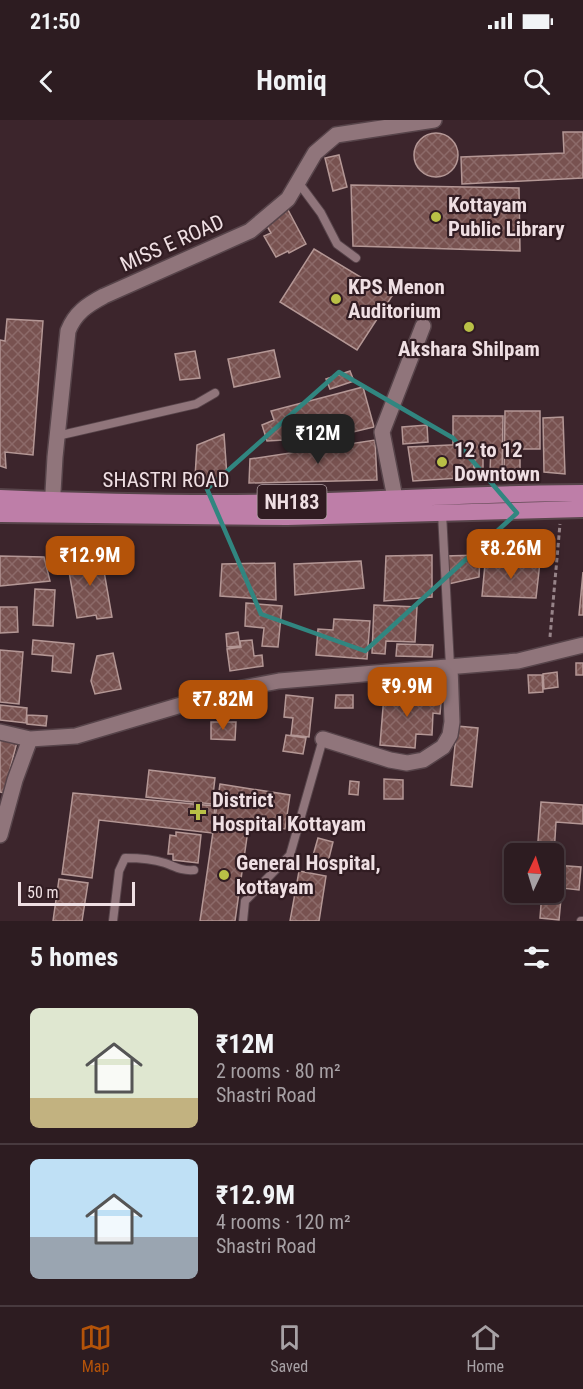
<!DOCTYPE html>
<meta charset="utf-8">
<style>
body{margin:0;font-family:"Roboto Condensed",sans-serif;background:#39292e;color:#f1f3f6;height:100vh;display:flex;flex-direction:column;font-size:22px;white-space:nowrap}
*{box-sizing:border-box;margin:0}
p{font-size:20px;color:#a7a1a5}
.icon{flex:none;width:33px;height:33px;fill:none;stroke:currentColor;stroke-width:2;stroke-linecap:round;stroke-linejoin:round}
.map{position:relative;height:801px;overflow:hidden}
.sheet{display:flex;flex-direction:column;background:#2d1c21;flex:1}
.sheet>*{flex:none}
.needle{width:39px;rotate:4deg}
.controls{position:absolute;left:504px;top:723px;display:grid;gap:12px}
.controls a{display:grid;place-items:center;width:60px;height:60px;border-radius:9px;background:#2d1c21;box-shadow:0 3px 15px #0003,0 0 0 2px #483a3f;font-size:30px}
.scale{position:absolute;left:18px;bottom:15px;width:117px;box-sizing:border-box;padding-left:6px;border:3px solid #efdfe3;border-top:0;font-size:16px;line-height:21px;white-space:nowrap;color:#efdfe3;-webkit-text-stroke:4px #311c22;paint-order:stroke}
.price{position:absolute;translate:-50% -51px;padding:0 14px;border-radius:12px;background:#b45309;color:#fff;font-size:20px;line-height:39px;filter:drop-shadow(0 2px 3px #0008)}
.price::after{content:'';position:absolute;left:50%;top:36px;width:18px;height:14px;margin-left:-9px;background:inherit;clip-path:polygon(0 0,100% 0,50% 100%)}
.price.selected{background:#222;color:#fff}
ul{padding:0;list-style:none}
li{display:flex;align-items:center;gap:18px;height:150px;padding:0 30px}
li+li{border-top:2px solid #483a3f}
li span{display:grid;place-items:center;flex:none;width:168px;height:120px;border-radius:9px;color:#555}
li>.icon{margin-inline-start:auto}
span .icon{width:72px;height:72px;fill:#fffc;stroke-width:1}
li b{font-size:26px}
h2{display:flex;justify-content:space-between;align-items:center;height:72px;padding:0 30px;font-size:26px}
.status{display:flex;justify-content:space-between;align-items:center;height:42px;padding:0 30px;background:#2d1c21;direction:ltr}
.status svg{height:16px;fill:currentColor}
header{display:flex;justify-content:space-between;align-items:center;height:78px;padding:0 30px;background:#2d1c21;font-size:27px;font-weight:700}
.tab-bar{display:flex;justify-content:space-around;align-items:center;height:84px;border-top:2px solid #483a3f;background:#2d1c21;font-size:16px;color:#a7a1a5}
.tab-bar a{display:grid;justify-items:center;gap:3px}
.tab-bar .selected{color:#b45309}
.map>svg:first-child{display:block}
</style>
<div class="status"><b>21:50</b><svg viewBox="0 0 49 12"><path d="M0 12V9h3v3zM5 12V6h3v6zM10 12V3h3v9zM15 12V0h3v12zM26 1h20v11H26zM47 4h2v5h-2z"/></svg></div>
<header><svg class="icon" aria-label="back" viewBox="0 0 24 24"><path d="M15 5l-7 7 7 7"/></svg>Homiq<svg class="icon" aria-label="search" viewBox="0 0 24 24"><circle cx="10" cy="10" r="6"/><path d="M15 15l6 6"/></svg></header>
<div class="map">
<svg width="583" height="801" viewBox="0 0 583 801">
<defs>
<pattern id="building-cross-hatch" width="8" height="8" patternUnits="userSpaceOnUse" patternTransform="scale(1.5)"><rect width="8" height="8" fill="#785250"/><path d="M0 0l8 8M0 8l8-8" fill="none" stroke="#8c6a69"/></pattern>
</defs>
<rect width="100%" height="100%" fill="#3c252c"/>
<path fill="url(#building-cross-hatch)" stroke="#b49795" stroke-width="1.5" d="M563 12H583V58L462 64 461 37 564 33Z
M414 35a22 22 0 1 1 44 0a22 22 0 1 1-44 0Z
M339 35 347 67 333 71 325 38Z
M351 65 519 68 520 131 353 126Z
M287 88 306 124 289 133 288 131 276 137 264 116 271 113 264 101Z
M314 129 392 176 357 230 280 182Z
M7 199 43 201 33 335 5 332 6 348 0 346V220L5 221Z
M274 230 280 257 234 267 228 239Z
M195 231 200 258 180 260 175 234Z
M350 251 354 261 330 269 326 259Z
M363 267 374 307 286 328 284 320 267 321 262 305 274 300 271 291Z
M505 291H540V329H520V354H504Z
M453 296H503L502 352H490L491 327 483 326V349L475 348 474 322 453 324Z
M563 297 565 354 544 352 543 298Z
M427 305 428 322 403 324 402 307Z
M224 314 227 357 222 356 221 361 195 357 197 325Z
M375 320 377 360 249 363 250 339Z
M471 324 475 357 413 361 408 327Z
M101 434 112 497 97 499 96 495 77 498 67 440Z
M432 435V477L384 481 386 436Z
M480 435 479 457 444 465 445 436Z
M0 436 44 437 50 461 0 466Z
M361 441 364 468 295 475 294 444Z
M540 442 536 478 482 476 485 444Z
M275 443 276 480 220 476 222 444Z
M583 452V495H579Z
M35 469 55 470 53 506 33 505Z
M246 483 282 486 278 527 262 526 264 508 245 506Z
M374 485 417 487 415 522 386 521 385 534 372 533Z
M0 487H17L18 512 0 513Z
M334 499 370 501 367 539 316 535 318 509 333 510Z
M238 512 240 526 227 527 226 514Z
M33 520 74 524 71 553 52 551 53 536 32 534Z
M252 520 254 536 262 535 263 546 230 551 227 529 241 527 240 521Z
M397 524 433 525 432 537 396 536Z
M0 530 23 532 19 584 0 582Z
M113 533 121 569 95 574 91 561 97 536Z
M576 543H583V555H576Z
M557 552 558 567 544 569 543 554Z
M528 555H542L543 572 529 573Z
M411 569 430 571 429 582 441 583 440 594 433 593 432 615 416 614 415 628 380 625 384 575 410 577Z
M286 575 313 578 309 617 291 615 293 598 284 597Z
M336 575H353V588H335Z
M0 585 27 588 26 603 0 600Z
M27 595 47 596 46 606 27 604Z
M211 602H236L235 620 211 619Z
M457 606 478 608 472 667 451 665Z
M286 615 306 618 303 634 283 631Z
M0 618 17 622 10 649 14 650 8 674 0 672Z
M149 650 215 658 212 684 146 677Z
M384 659 403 660V679H384Z
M350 661 359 662 358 675 349 674Z
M220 664 290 675 285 709 249 703 235 801H200Z
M73 673 215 686 212 713 99 700 92 758 62 754Z
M541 682 583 685V704L556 702 554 734H537Z
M176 712 201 715 198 743 173 740V734H168L170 715 176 716Z
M318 718 333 722 326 750 310 746Z
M554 745 581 747 579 770 562 768 559 800 540 798 542 772H554Z
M299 751 326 756 319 801H290Z
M59 759 88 763 82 801H53Z"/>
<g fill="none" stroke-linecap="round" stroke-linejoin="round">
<defs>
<path id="service" d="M298 62 321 93 337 124 356 138
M57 316 196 284 215 273
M442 393 450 546
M113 801 119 751 125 738C138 738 153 739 165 743 176 747 182 751 194 750
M243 801 245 781 290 735 323 619
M581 801H583"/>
<path id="minor" d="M404 387 395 378 382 312 423 206
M52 390 55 337 68 211C75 193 87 185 104 176L250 111 288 79 315 33 336 15 434 0
M0 612 30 619 76 616 232 570 279 561 518 541 583 525
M323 619 390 640 407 643 423 640 443 627 450 615 452 602 450 546
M0 715 15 660 30 619"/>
<path id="trunk" d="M0 378C97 382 194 385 292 382 389 380 486 373 583 373
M0 394 287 397 583 389"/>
</defs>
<use href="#service" stroke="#57444a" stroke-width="10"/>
<use href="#minor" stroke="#57444a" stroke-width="18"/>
<use href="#trunk" stroke="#57444a" stroke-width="20"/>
<path stroke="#978489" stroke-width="3" stroke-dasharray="4.5 3" stroke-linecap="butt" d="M550 517 560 404"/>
<use href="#service" stroke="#90757b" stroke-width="8"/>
<use href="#minor" stroke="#90757b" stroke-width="15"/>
<use href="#trunk" stroke="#be7ea8" stroke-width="16"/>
</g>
<path fill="none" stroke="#318680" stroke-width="4.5" stroke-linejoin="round" d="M339 252 453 318 517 393 365 531 261 494 207 369Z"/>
<g fill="#b9c046" stroke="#311c22" stroke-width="2">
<circle cx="436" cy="97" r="6"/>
<circle cx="336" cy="179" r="6"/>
<circle cx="469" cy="207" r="6"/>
<circle cx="442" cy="342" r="6"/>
<path d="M195 683h6v6h6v6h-6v6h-6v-6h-6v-6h6z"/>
<circle cx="224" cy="755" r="6"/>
</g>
<g text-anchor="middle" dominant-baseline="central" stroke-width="4.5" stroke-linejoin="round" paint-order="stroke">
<rect fill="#311c22" stroke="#b6a4a9" stroke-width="1.5" x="257.5" y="365" width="69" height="34" rx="4.5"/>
<g font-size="20" font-weight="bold" fill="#efdfe3">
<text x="292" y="382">NH183</text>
</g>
<g font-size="21" font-weight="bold" fill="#efdfe3" stroke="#311c22" text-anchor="start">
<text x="448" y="85">Kottayam<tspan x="448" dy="24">Public Library</tspan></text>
<text x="348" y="167">KPS Menon<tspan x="348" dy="24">Auditorium</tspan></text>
<text x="469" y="229" text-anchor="middle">Akshara Shilpam</text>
<text x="454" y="330">12 to 12<tspan x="454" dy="24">Downtown</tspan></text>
<text x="212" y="680">District<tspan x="212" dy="24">Hospital Kottayam</tspan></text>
<text x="236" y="743">General Hospital,<tspan x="236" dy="24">kottayam</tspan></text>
</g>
<g font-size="21" fill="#efdfe3" stroke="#311c22">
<text transform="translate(172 123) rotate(-24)">MISS E ROAD</text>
<text x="166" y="360">SHASTRI ROAD</text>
</g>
</g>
</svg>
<div class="controls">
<a><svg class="needle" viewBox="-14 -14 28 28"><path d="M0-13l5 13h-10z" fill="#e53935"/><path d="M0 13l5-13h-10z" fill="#a7a1a5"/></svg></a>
</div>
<div class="scale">50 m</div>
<b class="price selected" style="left:318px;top:345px">₹12M</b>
<b class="price" style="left:511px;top:460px">₹8.26M</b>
<b class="price" style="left:90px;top:467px">₹12.9M</b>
<b class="price" style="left:407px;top:598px">₹9.9M</b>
<b class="price" style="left:223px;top:611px">₹7.82M</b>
</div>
<section class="sheet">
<h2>5 homes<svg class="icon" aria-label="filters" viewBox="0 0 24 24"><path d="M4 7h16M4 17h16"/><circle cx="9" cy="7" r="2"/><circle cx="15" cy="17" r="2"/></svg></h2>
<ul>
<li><span style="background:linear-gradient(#dfe7d0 75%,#c2b280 0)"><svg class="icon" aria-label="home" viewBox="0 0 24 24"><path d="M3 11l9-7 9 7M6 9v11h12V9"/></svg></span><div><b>₹12M</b><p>2 rooms · 80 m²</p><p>Shastri Road</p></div></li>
<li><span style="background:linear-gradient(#bfe0f5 65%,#9aa5b1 0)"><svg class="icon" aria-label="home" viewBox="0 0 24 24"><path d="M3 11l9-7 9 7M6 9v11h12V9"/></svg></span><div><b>₹12.9M</b><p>4 rooms · 120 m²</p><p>Shastri Road</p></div></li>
</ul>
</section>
<nav class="tab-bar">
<a class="selected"><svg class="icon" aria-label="map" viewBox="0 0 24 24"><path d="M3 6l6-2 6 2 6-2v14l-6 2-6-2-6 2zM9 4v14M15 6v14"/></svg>Map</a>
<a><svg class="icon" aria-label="saved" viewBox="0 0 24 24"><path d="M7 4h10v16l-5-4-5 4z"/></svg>Saved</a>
<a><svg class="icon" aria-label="home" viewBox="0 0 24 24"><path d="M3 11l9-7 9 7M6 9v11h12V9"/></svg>Home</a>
</nav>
